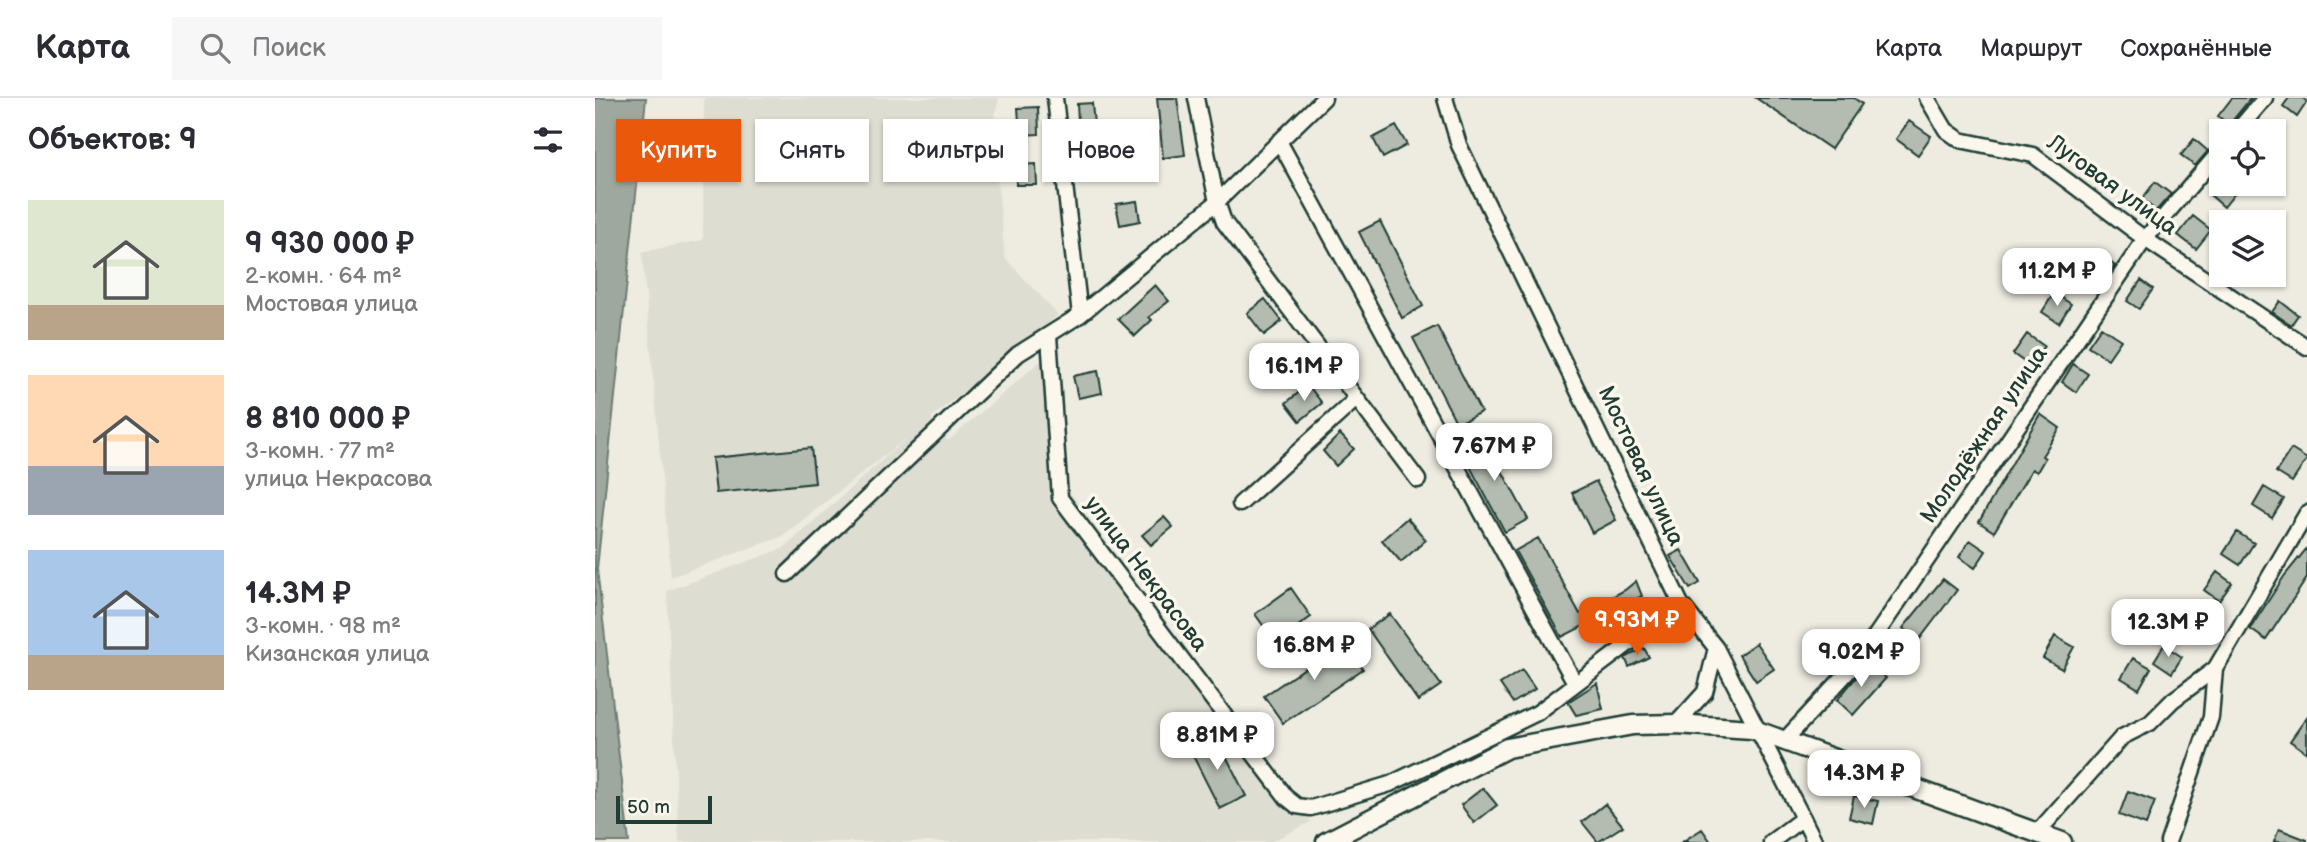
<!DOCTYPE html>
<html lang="ru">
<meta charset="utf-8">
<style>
body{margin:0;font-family:"Balsamiq Sans",sans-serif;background:#f7f7f7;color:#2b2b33;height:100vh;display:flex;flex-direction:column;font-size:26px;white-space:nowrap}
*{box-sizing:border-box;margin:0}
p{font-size:23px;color:#7c7c81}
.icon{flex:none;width:38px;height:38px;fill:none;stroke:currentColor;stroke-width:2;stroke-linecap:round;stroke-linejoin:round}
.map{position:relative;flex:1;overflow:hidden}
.drawer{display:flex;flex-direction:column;background:#fff;width:595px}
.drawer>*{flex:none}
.top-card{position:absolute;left:21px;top:21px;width:665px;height:63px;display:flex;gap:14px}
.tools{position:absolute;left:1614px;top:21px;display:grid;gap:14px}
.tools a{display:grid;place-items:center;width:77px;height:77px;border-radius:0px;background:#fff;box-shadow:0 2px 5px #0004;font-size:35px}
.scale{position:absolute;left:21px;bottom:18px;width:96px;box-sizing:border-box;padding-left:7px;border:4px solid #1f3d34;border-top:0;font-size:19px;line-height:24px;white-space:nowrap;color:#1f3d34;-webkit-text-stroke:5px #fbf7ec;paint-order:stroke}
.price{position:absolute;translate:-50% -60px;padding:0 16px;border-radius:14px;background:#fff;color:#222;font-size:23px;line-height:46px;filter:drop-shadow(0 2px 4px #0008)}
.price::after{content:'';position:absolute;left:50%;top:42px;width:21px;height:16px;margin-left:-10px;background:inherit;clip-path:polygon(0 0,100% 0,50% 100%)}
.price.current{background:#ea580c;color:#fff}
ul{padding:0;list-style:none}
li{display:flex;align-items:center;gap:21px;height:175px;padding:0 28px}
li span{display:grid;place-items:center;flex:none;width:196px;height:140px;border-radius:0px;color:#555}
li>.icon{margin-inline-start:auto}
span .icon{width:84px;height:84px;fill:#fffc;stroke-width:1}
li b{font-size:30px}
h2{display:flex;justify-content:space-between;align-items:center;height:84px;padding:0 28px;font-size:30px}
.tag{padding:0 24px;border-radius:0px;background:#fff;box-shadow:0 2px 5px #0004;font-size:24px;line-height:63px}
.tag.current{background:#ea580c;color:#fff}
header{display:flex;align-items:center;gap:42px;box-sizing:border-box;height:98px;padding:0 35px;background:#fff;border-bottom:2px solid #e1e1e2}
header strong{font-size:33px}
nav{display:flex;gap:38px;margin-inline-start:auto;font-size:24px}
.search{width:490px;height:63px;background:#f7f7f7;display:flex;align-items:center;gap:18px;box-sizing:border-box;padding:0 24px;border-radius:0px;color:#7c7c81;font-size:26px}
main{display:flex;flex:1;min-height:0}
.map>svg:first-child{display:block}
</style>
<header>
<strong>Карта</strong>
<div class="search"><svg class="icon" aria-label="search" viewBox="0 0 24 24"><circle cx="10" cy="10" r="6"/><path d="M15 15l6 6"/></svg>Поиск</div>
<nav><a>Карта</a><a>Маршрут</a><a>Сохранённые</a></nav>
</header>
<main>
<section class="drawer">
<h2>Объектов: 9<svg class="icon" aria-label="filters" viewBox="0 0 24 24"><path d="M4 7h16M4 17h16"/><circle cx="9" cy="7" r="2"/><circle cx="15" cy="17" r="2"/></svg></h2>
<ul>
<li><span style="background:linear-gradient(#dfe7d0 75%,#b9a48a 0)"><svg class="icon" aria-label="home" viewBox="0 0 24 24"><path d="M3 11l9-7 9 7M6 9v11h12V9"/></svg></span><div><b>9 930 000 ₽</b><p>2-комн. · 64 m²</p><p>Мостовая улица</p></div></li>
<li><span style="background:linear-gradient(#ffd9b3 65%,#9aa5b1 0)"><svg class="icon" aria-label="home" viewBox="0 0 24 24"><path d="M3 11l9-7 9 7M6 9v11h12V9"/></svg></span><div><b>8 810 000 ₽</b><p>3-комн. · 77 m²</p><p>улица Некрасова</p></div></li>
<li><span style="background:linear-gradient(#a9c7e8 75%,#b9a48a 0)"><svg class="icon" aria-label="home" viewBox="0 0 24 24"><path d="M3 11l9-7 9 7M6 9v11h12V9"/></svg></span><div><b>14.3M ₽</b><p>3-комн. · 98 m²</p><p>Кизанская улица</p></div></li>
</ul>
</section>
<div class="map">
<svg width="1712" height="744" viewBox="0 0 1712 744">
<rect width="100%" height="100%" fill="#eeece1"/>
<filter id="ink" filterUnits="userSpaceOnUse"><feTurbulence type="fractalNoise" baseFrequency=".0143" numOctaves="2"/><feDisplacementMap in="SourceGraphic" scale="14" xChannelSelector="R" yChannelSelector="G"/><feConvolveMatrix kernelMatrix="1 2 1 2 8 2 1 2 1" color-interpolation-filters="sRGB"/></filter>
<g filter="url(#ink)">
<path fill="#ddddd2" d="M109 0H404L397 28 410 160 463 217 336 320 353 343 463 248 473 392 716 724 675 744H84L72 493 189 450 314 338 186 439 76 479 47 154 108 142Z"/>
<path fill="#9fa89f" stroke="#6c7d74" stroke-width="2" d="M0 0H51L2 471 34 744H0Z"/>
<path fill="#b4bbb0" stroke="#1f3d34" stroke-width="2" d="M562 0H582L590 57 568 60Z
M1161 0H1259L1267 6 1236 51Z
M1637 0H1656L1634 27 1623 18Z
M1694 0H1708L1712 4 1702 19 1688 8Z
M497 5 500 38 484 39 482 6Z
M443 9 444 36 425 37 423 10Z
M1314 23 1336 38 1323 57 1301 41Z
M801 28 812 47 788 60 778 40Z
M1599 41 1613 53 1600 68 1586 57Z
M441 66 442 87H421V67Z
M1560 84 1576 96 1561 113 1547 101Z
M1622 86H1639L1644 90 1629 109 1614 96Z
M542 103 545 123 525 127 521 106Z
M1598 118 1616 132 1601 151 1583 137Z
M785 123 828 208 807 220 764 134Z
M1506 157 1520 168 1506 185 1492 174Z
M1546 182 1558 191 1544 211 1532 203Z
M560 187 574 203 554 219 557 222 540 238 523 221Z
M1459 195 1476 206 1464 225 1447 214Z
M670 201 687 223 669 237 652 215Z
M1685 203 1703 217 1696 227 1677 214Z
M842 228 886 314 862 326 818 240Z
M1506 229 1526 242 1513 261 1493 248Z
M1432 236 1449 248 1435 268 1418 256Z
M1478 266 1493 276 1481 294 1467 284Z
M503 273 507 295 483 300 478 278Z
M713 287 727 305 705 323 691 305Z
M1445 316 1465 330 1447 358 1450 360 1442 374 1437 371 1399 434 1384 424Z
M745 336 759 351 741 368 728 353Z
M887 336 933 421 910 434 864 348Z
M216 350 220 385 121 395 117 360Z
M1696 351 1712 361 1697 384 1681 374Z
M1001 383 1021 422 997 435 977 395Z
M1669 389 1689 401 1677 420 1658 408Z
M569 419 578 429 556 447 547 437Z
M812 420 831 442 806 464 787 442Z
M1642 434 1659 445 1645 467 1628 456Z
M943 440 985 516 1030 492 1041 483 1047 498 967 539 920 453Z
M1375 442 1391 453 1380 470 1364 459Z
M1712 450V480L1671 542 1655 531 1690 477Z
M1086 452 1105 485 1095 491 1075 458Z
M1622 474 1637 485 1624 503 1609 492Z
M1348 481 1362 492 1324 542 1308 530Z
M696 490 716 519 680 544 660 516Z
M795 516 846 587 823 603 773 531Z
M1460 538 1479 549 1467 571 1448 560Z
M750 543 768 571 688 625 669 598Z
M1161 545 1179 571 1161 583 1144 557Z
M1569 547 1587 559 1577 575 1559 563Z
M1049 550 1054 559 1034 569 1030 560Z
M1538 560 1556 570 1544 591 1526 580Z
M1274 564 1291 580 1258 617 1242 602Z
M927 572 940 591 918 605 905 586Z
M1002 585 1008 611 981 617 973 604Z
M1712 619V655L1695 643Z
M620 636 651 698 625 711 594 650Z
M888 690 902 707 879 725 866 707Z
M1533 693 1560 703 1551 727 1524 717Z
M1259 698 1283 703 1278 726 1254 720Z
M1010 706 1028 728 1003 744 987 724Z
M1107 731 1116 744H1087Z
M1684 731 1712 742V744H1679Z"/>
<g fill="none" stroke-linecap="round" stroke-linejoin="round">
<defs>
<path id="minor" d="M460 0 485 217
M601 0 622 104 629 124 823 382
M850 0 864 47 1086 506 1121 550 1220 744
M1332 0 1351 32 1365 42 1438 57 1550 141 1712 249
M1642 33 1670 0
M684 43 980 585
M454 238 465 400 692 700 702 708 716 710 795 686 942 615 1086 506
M645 406 760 302
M192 476 423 256 485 217 622 104 729 0
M1081 626 1110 594 1121 550
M1188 644 1264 562 1550 141 1626 52
M1442 735 1527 639 1555 625 1578 602 1620 571
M1176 744 1208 720
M1573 744 1616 619 1620 571 1712 415"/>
<path id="tertiary" d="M731 744 912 650 1038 627 1081 626 1157 631 1467 744"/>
</defs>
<use href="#minor" stroke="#1f3d34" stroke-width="19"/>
<use href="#tertiary" stroke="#1f3d34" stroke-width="23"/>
<use href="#minor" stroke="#fbf7ec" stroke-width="14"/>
<use href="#tertiary" stroke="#fbf7ec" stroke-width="18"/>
</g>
</g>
<g text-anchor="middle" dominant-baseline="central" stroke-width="7" stroke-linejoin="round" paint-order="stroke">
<g font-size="23" fill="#1f3d34" stroke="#fbf7ec">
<text transform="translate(1517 87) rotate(36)">Луговая улица</text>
<text transform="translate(1389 337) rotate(-56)">Молодёжная улица</text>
<text transform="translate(1046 368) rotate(65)">Мостовая улица</text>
<text transform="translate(551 476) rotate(53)">улица Некрасова</text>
</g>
</g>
</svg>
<div class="tools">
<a><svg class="icon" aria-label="locate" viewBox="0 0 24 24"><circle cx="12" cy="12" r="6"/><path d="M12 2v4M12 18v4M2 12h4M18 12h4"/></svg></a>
<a><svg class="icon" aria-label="layers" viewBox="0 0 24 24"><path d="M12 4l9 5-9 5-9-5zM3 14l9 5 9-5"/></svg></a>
</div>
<div class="scale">50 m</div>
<b class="price" style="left:1462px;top:210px">11.2M ₽</b>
<b class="price" style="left:709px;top:305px">16.1M ₽</b>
<b class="price" style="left:899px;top:385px">7.67M ₽</b>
<b class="price current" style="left:1042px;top:559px">9.93M ₽</b>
<b class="price" style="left:1573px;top:561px">12.3M ₽</b>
<b class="price" style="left:719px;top:584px">16.8M ₽</b>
<b class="price" style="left:1266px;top:591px">9.02M ₽</b>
<b class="price" style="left:622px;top:674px">8.81M ₽</b>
<b class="price" style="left:1269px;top:712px">14.3M ₽</b>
<div class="top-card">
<a class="tag current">Купить</a>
<a class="tag">Снять</a>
<a class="tag">Фильтры</a>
<a class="tag">Новое</a>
</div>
</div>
</main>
